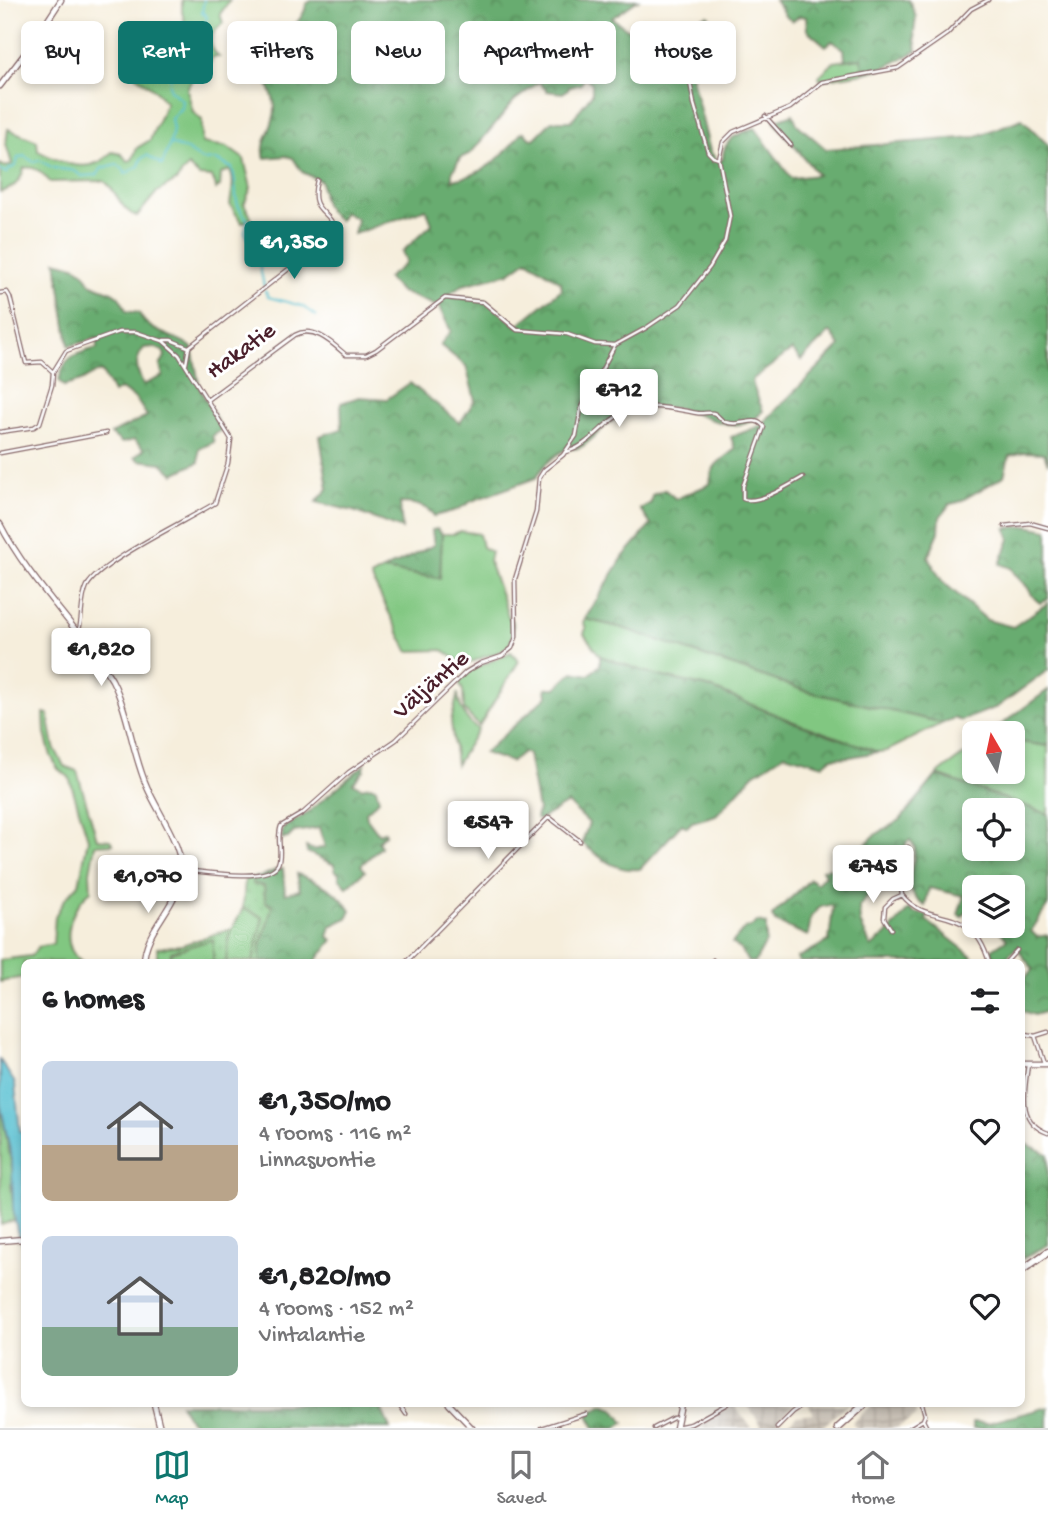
<!DOCTYPE html>
<meta charset="utf-8">
<style>
body{margin:0;font-family:"Gochi Hand",sans-serif;background:#f6f6f6;color:#202124;height:100vh;display:flex;flex-direction:column;font-size:26px;white-space:nowrap}
*{box-sizing:border-box;margin:0}
p{font-size:23px;color:#757577}
.icon{flex:none;width:38px;height:38px;fill:none;stroke:currentColor;stroke-width:2;stroke-linecap:round;stroke-linejoin:round}
.map{position:relative;flex:1;overflow:hidden}
.sheet{position:absolute;left:21px;top:959px;width:1004px;height:448px;display:flex;flex-direction:column;background:#fff;border-radius:10px;box-shadow:0 4px 10px #0003}
.sheet>*{flex:none}
.banner{position:absolute;left:21px;top:21px;width:1006px;height:63px;display:flex;gap:14px}
.needle{width:46px;rotate:351deg}
.buttons{position:absolute;left:962px;top:721px;display:grid;gap:14px}
.buttons a{display:grid;place-items:center;width:63px;height:63px;border-radius:10px;background:#fff;box-shadow:0 4px 10px #0003;font-size:35px}
.price{position:absolute;translate:-50% -60px;padding:0 16px;border-radius:7px;background:#fff;color:#222;font-size:23px;line-height:46px;filter:drop-shadow(0 2px 4px #0008)}
.price::after{content:'';position:absolute;left:50%;top:42px;width:21px;height:16px;margin-left:-10px;background:inherit;clip-path:polygon(0 0,100% 0,50% 100%)}
.price.selected{background:#0f766e;color:#fff}
ul{padding:0;list-style:none}
li{display:flex;align-items:center;gap:21px;height:175px;padding:0 21px}
li span{display:grid;place-items:center;flex:none;width:196px;height:140px;border-radius:10px;color:#555}
li>.icon{margin-inline-start:auto}
span .icon{width:84px;height:84px;fill:#fffc;stroke-width:1}
li b{font-size:30px}
h2{display:flex;justify-content:space-between;align-items:center;height:84px;padding:0 21px;font-size:30px}
.chip{padding:0 24px;border-radius:10px;background:#fff;box-shadow:0 4px 10px #0003;font-size:24px;line-height:63px}
.chip.selected{background:#0f766e;color:#fff}
.dock{display:flex;justify-content:space-around;align-items:center;height:98px;border-top:2px solid #e0e0e0;background:#fff;font-size:19px;color:#757577}
.dock a{display:grid;justify-items:center;gap:4px}
.dock .selected{color:#0f766e}
.map>svg:first-child{display:block}
</style>
<div class="map">
<svg width="1048" height="1428" viewBox="0 0 1048 1428">
<defs>
<pattern id="industrial-grid" width="8" height="8" patternUnits="userSpaceOnUse" patternTransform="scale(1.75)"><rect width="8" height="8" fill="#cbc3b8"/><path d="M0 4h8M4 0v8" fill="none" stroke="#b0a79e"/></pattern>
<pattern id="forest-crowns" width="20" height="18" patternUnits="userSpaceOnUse" patternTransform="scale(1.75)"><rect width="20" height="18" fill="#68ac6f"/><path d="M2 6a3 3 0 1 1 6 0M12 15a3 3 0 1 1 6 0" fill="none" stroke="#588b5b"/></pattern>
<pattern id="park-dots" width="8" height="8" patternUnits="userSpaceOnUse" patternTransform="scale(1.75)"><rect width="8" height="8" fill="#81c781"/><path d="M2 2h.1M6 6h.1" fill="none" stroke="#71aa70" stroke-width="1.8" stroke-linecap="round"/></pattern>
</defs>
<rect width="100%" height="100%" fill="#fff"/>
<filter id="ink" filterUnits="userSpaceOnUse"><feTurbulence type="fractalNoise" baseFrequency=".0143" numOctaves="2"/><feDisplacementMap in="SourceGraphic" scale="14" xChannelSelector="R" yChannelSelector="G"/><feConvolveMatrix kernelMatrix="1 2 1 2 8 2 1 2 1" color-interpolation-filters="sRGB"/></filter>
<filter id="wash" filterUnits="userSpaceOnUse"><feTurbulence type="fractalNoise" baseFrequency=".00686" numOctaves="4" result="noise"/><feDisplacementMap in="SourceGraphic" scale="28" xChannelSelector="R" yChannelSelector="G"/><feGaussianBlur stdDeviation="1.57" result="paint"/><feColorMatrix in="noise" values="0 0 0 0 0 0 0 0 0 0 0 0 0 0 0 0 0 1.4 0 .05"/><feComposite in="paint" operator="in"/></filter>
<g filter="url(#wash)">
<rect width="100%" height="100%" fill="#f6eedc"/>
<path fill="url(#industrial-grid)" d="M733 1404 752 1428H692Z
M747 1404H794L772 1428H763Z
M808 1404H848L821 1428H784L796 1415 814 1413Z
M873 1404H914L917 1413 915 1417 896 1428H856L852 1423Z"/>
<path fill="#81c781" stroke="#667356" stroke-width="2" d="M182 0H230L220 14 223 23C210 34 206 44 219 57H212L207 75 198 72 194 75 187 89 193 112 202 120V143L227 147 244 159 251 188 244 204 252 218 242 223 230 205C231 193 236 180 229 170L221 174 220 187 216 189 215 183 211 177 199 176 188 166 176 181 157 192 137 216C120 211 118 191 104 181L50 182C43 174 36 165 24 168 21 181 14 189 0 192V164L6 167 12 164 6 144 8 129 37 141 38 151C56 160 79 172 99 162 104 160 108 155 112 152L121 154 128 161 132 160 137 148 150 140 166 103 155 90 135 75 136 72H150L154 67 156 59 168 60 167 55 156 51 161 38 188 33 182 12Z
M861 58 864 73 820 80 819 76 834 62Z
M460 531 479 534 482 547 491 552 489 561 509 618 513 622C514 648 507 650 484 657 479 658 473 663 468 663 458 663 451 655 443 650L408 651 371 577 383 570 440 578 442 534H454Z
M585 619 623 628 806 691 943 723 887 751 878 752 796 723 708 687 654 675 600 656 584 634 586 628 583 622Z
M511 652 519 661 479 726 464 710 463 691 459 682 471 670Z
M458 693C459 708 465 720 478 729L456 765 451 721Z
M44 713 48 714 54 747 64 766 77 771 97 839 110 840 113 844 95 845 90 872 91 891C70 907 58 944 81 962H24V977L0 982V960L31 956 38 947 53 944 55 916 65 899 79 884 88 839 69 777 58 769 51 756 45 734Z
M1013 741 1048 746V814L937 775C949 763 964 758 975 745V772H1013Z
M243 908 263 917 253 962H226L229 935Z
M213 939V962H170L171 952Z
M0 1103 14 1179 11 1185 15 1220 1 1225Z"/>
<path fill="url(#forest-crowns)" stroke="#59664d" stroke-width="2" fill-rule="evenodd" d="M313 0H638L612 18 641 39 680 29 710 151 717 161 723 160C722 139 738 134 755 128L791 178 818 175 774 121 793 114 797 124 826 149 974 137 1022 119 1048 145V464L1044 453 1024 452 1009 456 1004 476 959 502 950 504 940 517 939 532 928 557 942 581 987 620 1013 627 1048 603V670L997 707 961 721 954 718 943 723 806 691 623 628 585 619 623 557 651 525 640 509 651 503 652 495 665 490 676 499 710 484C712 461 721 462 735 449L731 437 760 426 840 346 830 332 801 360 792 350 753 379 752 383 763 411C739 440 707 415 679 409 663 406 646 408 631 411 611 416 599 435 583 446 577 450 569 448 563 451 553 456 541 468 536 478L472 501 457 510 434 516C427 505 412 503 400 503L402 529 353 511 316 502 328 489 320 436 342 429 341 403 359 397 387 399 410 383 460 423 475 400 466 366 440 345 451 331 439 307 401 292 387 278 404 265 406 260 402 252 432 224 426 209 354 234 357 219 344 212 339 221C324 210 322 198 321 181L302 172 293 158 286 156 265 158C259 141 276 126 275 107 274 92 259 72 265 60 274 41 305 23 306 4ZM585 78 592 83V94L571 121H552L534 139 529 138 524 132 521 133C502 158 482 176 452 180V173L460 158 471 153 514 101 539 82 547 91 563 93 570 87 581 84ZM527 260 561 282 562 289 517 326 485 301 448 295 463 285 509 273Z
M775 0H909L916 17 914 33 917 51 883 68 864 73 861 58 845 60 844 49 832 41 826 46 807 30 806 17 799 16 793 21 786 17Z
M708 15 722 38 710 56C704 44 690 34 694 20Z
M56 261C74 266 82 265 90 283 108 292 119 289 126 311L139 313C149 336 181 335 192 348L200 389 222 430 212 436 214 442 199 449V462L174 474 162 463 138 460 135 457 144 449 134 440 122 443 111 434 147 416 136 399 121 389 113 393 102 372H97L81 381 64 386 59 381C64 356 75 354 97 348V338L69 346ZM154 347 163 351 165 356 160 366 163 376 143 385C137 370 133 362 144 348Z
M1027 526 1048 530V599L1040 603C1033 598 1032 595 1028 588 1021 579 1018 581 1011 568L1000 564 1010 539 1006 528Z
M437 529 442 534 440 578 383 570 434 545 432 530Z
M600 656 655 675 708 687 796 723 878 752 850 757 831 758 823 765 785 754 754 774 716 815 692 822 687 827 682 824 640 869C615 872 600 857 582 843L589 823 568 803 539 820 536 818 538 810 528 754 523 752 511 762 484 753 547 696 546 688H556L573 672 589 675 600 665Z
M1048 690V746L1013 741V733H990Z
M365 764 364 770 353 783 361 788 370 786 376 788 379 800 366 812 367 818 379 834 385 831 386 833 378 841 381 847 361 865 365 871 347 887 339 878V874L335 870V865L307 852 306 847 314 850 325 847 319 828 294 832 288 838 282 839 283 828 306 814Z
M937 775 1048 814V905L1031 931 1037 937 1048 935V1011L1034 1015 1022 1011V981L1033 969 1021 954 1018 947 1001 962H995L991 950 1007 939 995 926H1013V887H975V903L962 917 958 915 964 896 929 888 925 906C900 892 914 869 915 847L910 840 906 843C906 857 897 868 898 880L886 872 859 907 860 922 871 947 889 932 909 909 914 913 928 915 926 920 972 956 973 962H799L797 958 829 941 833 906H821L811 917 808 936 775 922 772 916C784 903 798 893 810 879L817 884 825 875 822 870 831 868 844 872 868 842 875 835 900 820ZM975 810H1013V849H975Z
M278 869H283L285 894 300 890 297 874C318 881 340 892 351 911L347 918 331 926 328 937 333 940 315 962H260V948L271 905 265 901 264 886 253 884 251 878 260 877Z
M757 922 766 924V942L755 962H748L741 950 732 943 745 928 751 927Z
M1022 1142 1048 1154V1245L1022 1259V1167L1025 1165Z
M180 1404H382V1410L390 1428H202L189 1419Z
M603 1405 614 1409 624 1423 616 1428H595L588 1415Z
M1048 1407V1428H973V1422L988 1423Z"/>
<path fill="url(#park-dots)" stroke="#667356" stroke-width="2" d="M245 878H251L253 884 264 886 265 901 272 907 260 948V962H253L263 917 243 908Z
M233 928 229 935 226 962H213V939L171 952 170 962H157V948L182 945Z"/>
<path fill="#56c0d1" stroke="#50707e" stroke-width="2" d="M0 1060 15 1083 20 1131 24 1134V1247L17 1231 13 1208 12 1160 0 1103Z"/>
<g fill="none" stroke-linecap="round" stroke-linejoin="round">
<path stroke="#56c0d1" stroke-width="2" d="M170 80 173 69 180 63 178 55H190L198 51 207 17 202 12 204 0
M170 144 185 149 202 160H216L232 168C240 192 229 199 248 220L245 232 258 258 264 286
M0 170 7 173 9 169 16 166 18 158 24 156 34 162 38 160C45 161 48 167 54 168 65 171 73 167 81 176L97 175 102 168 117 164 125 171V174L139 166 141 159 147 155 162 165 170 144 173 129 171 119 181 108 182 100 170 90 169 84
M265 291 268 297 302 306 316 316"/>
</g>
</g>
<g filter="url(#ink)">
<g fill="none" stroke-linecap="round" stroke-linejoin="round">
<defs>
<path id="minor" d="M682 38 694 104 708 152 713 157 719 159
M765 116 791 145
M0 293 7 292 10 297 26 363 42 362 53 372
M164 340H171L188 347
M186 364 189 347 336 232C330 207 308 215 317 180
M0 432 34 427 40 423 52 385 53 372 66 351 119 332H136L163 341 179 355 207 400
M565 452C582 449 596 433 609 422 637 399 665 407 697 413 702 414 708 412 713 413 718 414 720 420 725 422 742 428 756 414 764 427L743 486V499C758 505 789 485 803 477
M0 453 106 433
M1004 526 1030 523 1048 528
M78 634C83 619 80 600 87 586 101 561 188 520 215 503L228 463 231 439 207 400 295 335C314 325 332 343 346 355H366L376 350 445 298 483 302 517 330 567 334 595 344 614 345
M908 847C909 865 898 878 902 895 928 929 971 900 989 962
M181 870C200 871 268 884 278 864 283 853 276 839 281 826L303 813 349 772 396 740 466 672 481 663 502 656 512 648 516 637 515 579 536 512 539 478 544 470 563 455 576 436 581 409 615 345 646 328 680 305 710 267 725 241 730 216 719 159 723 142 733 132 790 108 822 82 898 68 947 34 971 9 988 0
M891 929 884 918 885 907 893 899 902 895
M406 962 549 817 580 841
M711 962 713 960
M1006 962 1017 950
M1022 1033 1035 1036 1048 1032
M1035 1036 1044 1063
M1028 1064C1025 1091 1016 1122 1048 1133
M399 1404 406 1414
M922 1404 925 1415 923 1420
M923 1420 927 1428
M676 1427 691 1424 727 1404
M542 1428 586 1414
M654 1428 673 1418H678
M777 1428 793 1412 805 1404
M910 1428 923 1420"/>
<path id="tertiary" d="M0 86 33 43 61 0
M0 524C22 567 55 603 84 641 93 654 104 666 112 680 129 713 132 753 147 787 157 810 179 841 181 865 184 904 145 925 144 962
M1022 1064H1048
M0 1241 24 1239
M154 1404 160 1428
M449 1404 472 1428
M676 1428 681 1404"/>
<path id="trunk" d="M1022 1270 1048 1252
M838 1428 865 1404"/>
</defs>
<use href="#minor" stroke="#866769" stroke-width="5"/>
<use href="#tertiary" stroke="#866769" stroke-width="7"/>
<use href="#trunk" stroke="#866769" stroke-width="9"/>
<use href="#minor" stroke="#fff" stroke-width="2.5"/>
<use href="#tertiary" stroke="#fff" stroke-width="4.5"/>
<use href="#trunk" stroke="#fff" stroke-width="6"/>
</g>
</g>
<g text-anchor="middle" dominant-baseline="central" stroke-width="6" stroke-linejoin="round" paint-order="stroke">
<g font-size="24" fill="#4a1f2b" stroke="#fff">
<text transform="translate(242 352) rotate(-36)">Hakatie</text>
<text transform="translate(432 686) rotate(-41)">Väljäntie</text>
</g>
</g>
</svg>
<div class="buttons">
<a><svg class="needle" viewBox="-14 -14 28 28"><path d="M0-13l5 13h-10z" fill="#e53935"/><path d="M0 13l5-13h-10z" fill="#757577"/></svg></a>
<a><svg class="icon" aria-label="locate" viewBox="0 0 24 24"><circle cx="12" cy="12" r="6"/><path d="M12 2v4M12 18v4M2 12h4M18 12h4"/></svg></a>
<a><svg class="icon" aria-label="layers" viewBox="0 0 24 24"><path d="M12 4l9 5-9 5-9-5zM3 14l9 5 9-5"/></svg></a>
</div>
<b class="price selected" style="left:294px;top:281px">€1,350</b>
<b class="price" style="left:619px;top:429px">€712</b>
<b class="price" style="left:101px;top:688px">€1,820</b>
<b class="price" style="left:488px;top:861px">€547</b>
<b class="price" style="left:873px;top:905px">€745</b>
<b class="price" style="left:148px;top:915px">€1,070</b>
<div class="banner">
<a class="chip">Buy</a>
<a class="chip selected">Rent</a>
<a class="chip">Filters</a>
<a class="chip">New</a>
<a class="chip">Apartment</a>
<a class="chip">House</a>
</div>
<section class="sheet">
<h2>6 homes<svg class="icon" aria-label="filters" viewBox="0 0 24 24"><path d="M4 7h16M4 17h16"/><circle cx="9" cy="7" r="2"/><circle cx="15" cy="17" r="2"/></svg></h2>
<ul>
<li><span style="background:linear-gradient(#c9d6e8 60%,#b9a48a 0)"><svg class="icon" aria-label="home" viewBox="0 0 24 24"><path d="M3 11l9-7 9 7M6 9v11h12V9"/></svg></span><div><b>€1,350/mo</b><p>4 rooms · 116 m²</p><p>Linnasuontie</p></div><svg class="icon" aria-label="heart" viewBox="0 0 24 24"><path d="M12 20l-8-8c-3-5 5-10 8-4 3-6 11-1 8 4z"/></svg></li>
<li><span style="background:linear-gradient(#c9d6e8 65%,#7fa58c 0)"><svg class="icon" aria-label="home" viewBox="0 0 24 24"><path d="M3 11l9-7 9 7M6 9v11h12V9"/></svg></span><div><b>€1,820/mo</b><p>4 rooms · 152 m²</p><p>Vintalantie</p></div><svg class="icon" aria-label="heart" viewBox="0 0 24 24"><path d="M12 20l-8-8c-3-5 5-10 8-4 3-6 11-1 8 4z"/></svg></li>
</ul>
</section>
</div>
<nav class="dock">
<a class="selected"><svg class="icon" aria-label="map" viewBox="0 0 24 24"><path d="M3 6l6-2 6 2 6-2v14l-6 2-6-2-6 2zM9 4v14M15 6v14"/></svg>Map</a>
<a><svg class="icon" aria-label="saved" viewBox="0 0 24 24"><path d="M7 4h10v16l-5-4-5 4z"/></svg>Saved</a>
<a><svg class="icon" aria-label="home" viewBox="0 0 24 24"><path d="M3 11l9-7 9 7M6 9v11h12V9"/></svg>Home</a>
</nav>
